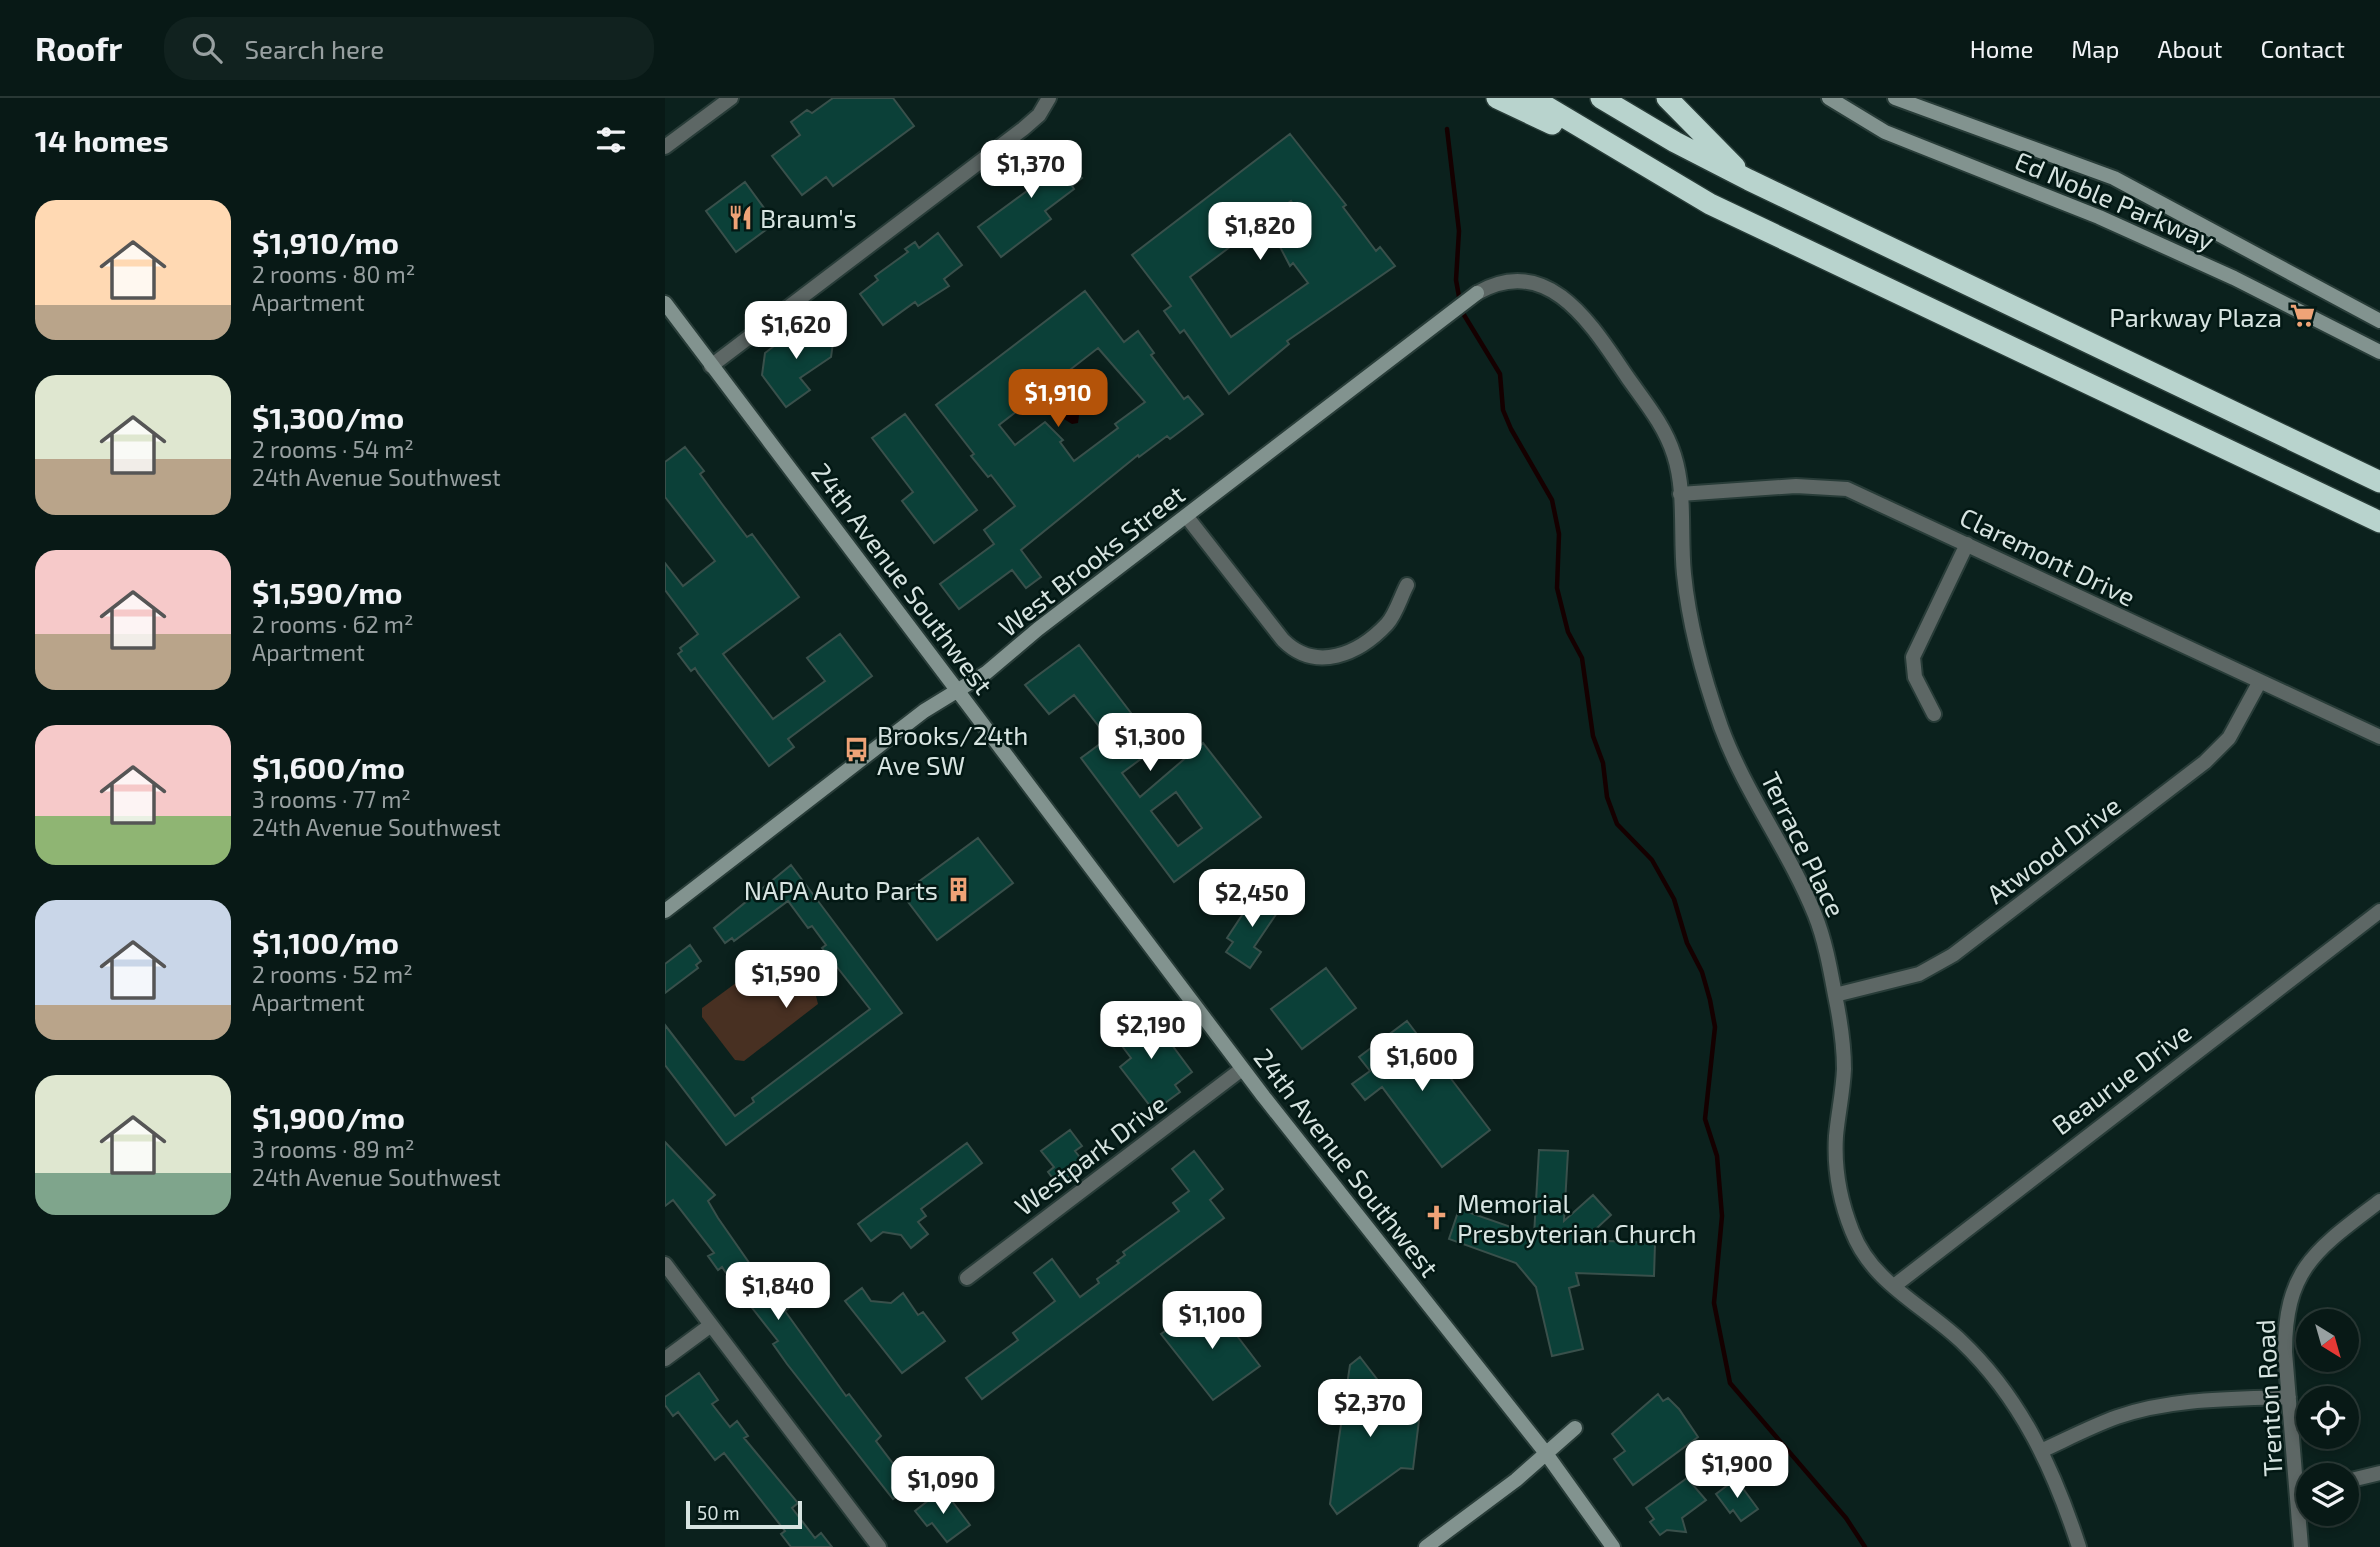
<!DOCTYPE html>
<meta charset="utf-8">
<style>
body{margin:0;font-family:"Exo 2",sans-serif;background:#11221f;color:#f1f3f6;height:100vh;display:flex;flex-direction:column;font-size:26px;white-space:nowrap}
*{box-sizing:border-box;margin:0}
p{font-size:23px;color:#98a0a1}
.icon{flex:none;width:38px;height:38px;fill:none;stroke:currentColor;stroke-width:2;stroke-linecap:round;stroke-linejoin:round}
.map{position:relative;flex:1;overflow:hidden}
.sheet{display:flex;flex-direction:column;background:#081916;width:665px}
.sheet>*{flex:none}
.needle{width:46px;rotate:143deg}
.tools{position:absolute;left:1631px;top:1211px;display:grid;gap:14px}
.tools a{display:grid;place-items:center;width:63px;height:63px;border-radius:50%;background:#081916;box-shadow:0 4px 10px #0003,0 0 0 2px #293835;font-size:35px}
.scale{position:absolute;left:21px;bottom:18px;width:116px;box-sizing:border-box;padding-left:7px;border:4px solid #d7e4e1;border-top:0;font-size:19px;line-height:24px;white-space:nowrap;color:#d7e4e1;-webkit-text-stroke:5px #031814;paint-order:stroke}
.price{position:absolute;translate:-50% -60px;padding:0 16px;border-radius:14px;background:#fff;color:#222;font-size:23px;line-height:46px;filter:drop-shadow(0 2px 4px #0008)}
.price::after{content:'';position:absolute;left:50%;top:42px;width:21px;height:16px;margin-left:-10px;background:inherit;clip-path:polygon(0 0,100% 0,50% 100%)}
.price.current{background:#b45309;color:#fff}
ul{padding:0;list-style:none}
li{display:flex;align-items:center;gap:21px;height:175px;padding:0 35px}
li span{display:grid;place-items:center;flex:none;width:196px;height:140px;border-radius:21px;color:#555}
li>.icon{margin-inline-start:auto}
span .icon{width:84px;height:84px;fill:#fffc;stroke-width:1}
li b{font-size:30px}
h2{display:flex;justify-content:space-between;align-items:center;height:84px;padding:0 35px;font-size:30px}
header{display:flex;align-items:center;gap:42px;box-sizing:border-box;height:98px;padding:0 35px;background:#081916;border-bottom:2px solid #293835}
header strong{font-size:33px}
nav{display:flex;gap:38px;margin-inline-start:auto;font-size:24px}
.search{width:490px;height:63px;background:#11221f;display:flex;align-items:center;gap:18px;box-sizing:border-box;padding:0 24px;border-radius:28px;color:#98a0a1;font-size:26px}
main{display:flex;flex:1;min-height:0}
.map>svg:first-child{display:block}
</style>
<header>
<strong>Roofr</strong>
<div class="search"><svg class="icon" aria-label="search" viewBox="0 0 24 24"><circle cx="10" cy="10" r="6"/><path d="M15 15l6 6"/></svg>Search here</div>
<nav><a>Home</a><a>Map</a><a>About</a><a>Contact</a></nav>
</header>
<main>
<section class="sheet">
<h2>14 homes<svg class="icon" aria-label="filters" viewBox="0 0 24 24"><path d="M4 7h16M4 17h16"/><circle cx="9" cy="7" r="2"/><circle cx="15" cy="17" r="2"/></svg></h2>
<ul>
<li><span style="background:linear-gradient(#ffd9b3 75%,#b9a48a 0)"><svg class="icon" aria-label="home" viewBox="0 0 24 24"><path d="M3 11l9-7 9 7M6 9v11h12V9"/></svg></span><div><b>$1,910/mo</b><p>2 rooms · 80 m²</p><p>Apartment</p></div></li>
<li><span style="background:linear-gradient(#dfe7d0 60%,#b9a48a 0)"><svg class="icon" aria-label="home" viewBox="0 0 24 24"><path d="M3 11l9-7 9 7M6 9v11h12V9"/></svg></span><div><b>$1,300/mo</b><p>2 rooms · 54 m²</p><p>24th Avenue Southwest</p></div></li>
<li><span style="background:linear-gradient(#f6c9c9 60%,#b9a48a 0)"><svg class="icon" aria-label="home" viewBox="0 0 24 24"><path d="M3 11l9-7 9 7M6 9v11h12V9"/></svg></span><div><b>$1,590/mo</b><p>2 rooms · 62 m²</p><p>Apartment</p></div></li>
<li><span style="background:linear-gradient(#f6c9c9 65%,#8fb573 0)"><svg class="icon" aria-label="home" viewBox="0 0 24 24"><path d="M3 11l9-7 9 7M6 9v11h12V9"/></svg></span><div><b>$1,600/mo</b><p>3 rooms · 77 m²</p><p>24th Avenue Southwest</p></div></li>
<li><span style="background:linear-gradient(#c9d6e8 75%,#b9a48a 0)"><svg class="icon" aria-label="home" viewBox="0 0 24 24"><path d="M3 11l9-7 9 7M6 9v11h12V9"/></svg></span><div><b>$1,100/mo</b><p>2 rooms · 52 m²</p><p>Apartment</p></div></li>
<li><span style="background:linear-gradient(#dfe7d0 70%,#7fa58c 0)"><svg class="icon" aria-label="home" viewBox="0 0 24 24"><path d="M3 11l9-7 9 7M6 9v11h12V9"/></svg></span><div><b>$1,900/mo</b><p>3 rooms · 89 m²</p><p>24th Avenue Southwest</p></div></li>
</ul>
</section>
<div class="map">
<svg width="1715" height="1449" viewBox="0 0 1715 1449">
<rect width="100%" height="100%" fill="#0b211d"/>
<path fill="#483022" d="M113 854 119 856 151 898 153 906 79 963 70 962 37 919V910Z"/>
<path fill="#150000" d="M398 302 415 310 413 325 407 326 394 318V306Z"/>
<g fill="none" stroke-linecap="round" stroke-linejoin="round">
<path stroke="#150000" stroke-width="4.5" d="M782 31 794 133 791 182 795 204
M796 212 835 276 838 312 846 331 887 402 894 436 892 490 903 534 917 560 928 638 938 665 942 699 952 726 987 762 1009 801 1022 845 1037 874 1045 902 1050 929 1040 1021 1052 1058 1057 1118 1049 1205 1065 1285 1181 1420 1200 1449"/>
</g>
<path fill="#0b4038" stroke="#39504b" stroke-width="2" fill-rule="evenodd" d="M168 0H228L249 28 168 88 161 79 137 97 107 58 135 37 126 24 142 12 147 15Z
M625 36 681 107 678 109 711 153 715 149 730 168 622 243 624 246 564 296 519 232 515 235 499 213 506 208 467 157ZM626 103 642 124 613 145 625 168 628 165 643 185 566 239 525 179Z
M374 47 386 63 394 57 417 80 407 88 409 91 380 113 386 121 336 159 313 129 366 90 348 67Z
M80 84 110 125 71 154 41 113Z
M273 135 297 167 279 181 284 188 253 208 250 204 218 227 195 196 213 182 210 178 243 154 240 151 250 144 254 150Z
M420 193 459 244 473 233 489 255 486 257 519 301 523 298 538 316 505 341 502 338 474 359 473 357 356 452 376 479 361 490 347 472 294 511 275 486 329 446 319 432 350 408 326 377 323 379 306 358 309 356 271 307ZM433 250 480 304 450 326 453 330 409 363 395 344 398 342 380 324 350 347 334 327Z
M147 219 168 245 166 259 135 280 145 292 121 309 97 277 100 255Z
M240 316 312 412 269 445 237 403 248 394 207 340Z
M20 349 39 373 35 376 57 406 82 439 87 436 134 499 58 556 108 621 160 583 142 560 175 536 207 578 123 641 129 649 104 668 33 575 30 570 26 573 13 556 17 553 15 550 33 536 0 492V465L18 488 50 463 0 399V364Z
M414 547 492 649 457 675 475 699 538 645 596 719 509 784 416 660 443 640 409 597 384 616 360 587ZM511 694 537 730 513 748 486 713Z
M313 740 348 785 272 842 237 796Z
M126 767 237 915 61 1047 0 967V927L70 1018 89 1004 87 1000 205 911 157 850 161 847 147 828 143 830 123 803 69 843 67 840 60 845 49 830Z
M593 793 616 809 589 849 596 854 585 870 561 854 568 844 562 840Z
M25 847 36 863 31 867 33 870 0 895V866Z
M661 870 691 910 637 951 606 911Z
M481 912 527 974 510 987 515 994 489 1013 455 969 466 960 448 936Z
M742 923 825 1032 777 1069 717 989 700 1002 687 986 705 973 694 959Z
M405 1032 417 1048 410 1053 420 1066 393 1087 383 1074 389 1069 376 1053Z
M0 1044 50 1097 43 1103 53 1120 110 1202 116 1198 125 1209 120 1213 181 1298 184 1296 216 1338 211 1343 245 1388 228 1401 122 1266 108 1246 113 1243 84 1206 79 1209 70 1197 74 1194 57 1169 53 1172 43 1158 49 1155 8 1102 0 1108Z
M302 1045 317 1065 256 1111 261 1118 253 1124 263 1136 246 1150 236 1137 218 1134 206 1143 193 1126Z
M874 1052 903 1053 899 1123 928 1097 946 1117 919 1142 990 1145 989 1178 911 1175 914 1187 904 1190 918 1251 887 1258 871 1189 851 1165 784 1141 794 1111 869 1137Z
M529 1053 558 1091 545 1102 559 1120 317 1301 301 1280 353 1242 348 1235 390 1203 369 1175 387 1161 415 1199 434 1185 432 1181 454 1165 452 1163 460 1157 458 1154 514 1113 508 1105 524 1093 507 1071Z
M197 1190 206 1203 226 1205 238 1195 253 1217 258 1214 280 1243 237 1275 180 1203Z
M547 1205 595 1268 548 1302 496 1236 509 1227 512 1232Z
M695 1259 742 1320 754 1322 748 1371 736 1370 672 1416 665 1406 674 1340 685 1267Z
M34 1275 53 1302 47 1306 65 1329 72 1323 83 1338 79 1340 133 1405 127 1410 150 1440 156 1435 167 1449H126L116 1436 120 1433 59 1355 50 1362 13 1314 8 1318 0 1307V1299Z
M993 1296 998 1303 1003 1300 1014 1311 1033 1339 968 1387 949 1361 960 1353 947 1336Z
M1022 1380 1041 1402 1017 1420 1021 1434 1002 1432 995 1437 985 1424 989 1421 981 1410Z
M1071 1381 1093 1411 1076 1423 1068 1412 1065 1415 1051 1396Z
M278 1391 305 1427 282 1444 267 1425 262 1428 250 1413Z"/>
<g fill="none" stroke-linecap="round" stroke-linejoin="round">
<defs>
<path id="street" d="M0 49 66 0
M812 195C885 153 929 231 963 280 980 304 1000 328 1009 357 1021 394 1015 437 1019 476 1024 527 1039 581 1056 629 1080 695 1124 752 1150 817 1160 842 1165 870 1170 897 1175 921 1179 946 1179 971 1178 994 1173 1016 1171 1038 1169 1070 1175 1103 1187 1133 1207 1185 1258 1207 1296 1243 1356 1300 1389 1372 1414 1449
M46 268 358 31 374 17 384 0
M1015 396 1131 388 1182 391 1715 639
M522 419 618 542C651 575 694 556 722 526 731 516 736 498 742 487
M1269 616 1250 579 1248 559 1302 446
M1170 897 1254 876 1288 857 1540 664 1564 640 1594 585
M0 1166 214 1449
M302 1180 577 971
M1229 1188 1715 813
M0 1261 46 1227
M1378 1352C1402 1341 1427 1328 1452 1319 1506 1300 1567 1301 1624 1299
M1682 1383 1715 1375
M1636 1449 1620 1254C1620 1170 1652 1151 1715 1103"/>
<path id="secondary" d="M1164 0 1220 34 1434 119 1569 180 1715 254
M1230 0 1449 80 1715 223
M0 205 599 999 880 1354 948 1449
M0 813 259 613 321 575 373 531 812 195
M761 1449 851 1382 910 1330"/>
<path id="highway" d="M832 0 887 26
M867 0 1045 106 1715 424
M936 0 1010 44 1084 82 1715 384
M1002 0 1070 69"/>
</defs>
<use href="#street" stroke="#283c38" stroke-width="18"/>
<use href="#secondary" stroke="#283c38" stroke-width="18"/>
<use href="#highway" stroke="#283c38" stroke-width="24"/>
<use href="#street" stroke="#5d6765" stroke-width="14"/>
<use href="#secondary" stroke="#82938f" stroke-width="14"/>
<use href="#highway" stroke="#b8d3cd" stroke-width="21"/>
</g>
<defs>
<symbol id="restaurant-bare" viewBox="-9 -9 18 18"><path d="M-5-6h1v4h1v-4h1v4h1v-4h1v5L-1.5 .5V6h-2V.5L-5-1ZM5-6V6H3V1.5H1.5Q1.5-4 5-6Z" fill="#efa377" stroke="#031814" stroke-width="2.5" paint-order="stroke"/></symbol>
<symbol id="supermarket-bare" viewBox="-9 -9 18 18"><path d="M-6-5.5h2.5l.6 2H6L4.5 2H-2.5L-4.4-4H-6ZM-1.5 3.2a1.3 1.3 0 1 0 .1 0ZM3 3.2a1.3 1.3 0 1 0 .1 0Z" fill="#efa377" stroke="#031814" stroke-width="2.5" paint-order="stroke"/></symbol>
<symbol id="bus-bare" viewBox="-9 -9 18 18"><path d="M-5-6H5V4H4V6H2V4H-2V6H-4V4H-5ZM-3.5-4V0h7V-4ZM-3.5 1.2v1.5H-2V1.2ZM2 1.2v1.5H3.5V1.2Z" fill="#efa377" stroke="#031814" stroke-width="2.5" paint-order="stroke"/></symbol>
<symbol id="building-bare" viewBox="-9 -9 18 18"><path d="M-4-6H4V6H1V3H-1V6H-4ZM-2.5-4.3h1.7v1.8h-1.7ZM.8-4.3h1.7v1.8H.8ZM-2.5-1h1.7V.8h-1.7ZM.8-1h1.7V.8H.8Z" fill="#efa377" stroke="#031814" stroke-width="2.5" paint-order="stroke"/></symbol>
<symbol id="church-bare" viewBox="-9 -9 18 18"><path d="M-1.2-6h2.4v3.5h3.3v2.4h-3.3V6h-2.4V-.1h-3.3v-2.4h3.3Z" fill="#efa377" stroke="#031814" stroke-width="2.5" paint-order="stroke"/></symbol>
</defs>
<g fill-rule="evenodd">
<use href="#restaurant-bare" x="58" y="102" width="35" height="35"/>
<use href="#supermarket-bare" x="1620" y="200" width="35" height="35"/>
<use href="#bus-bare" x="174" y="634" width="35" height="35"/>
<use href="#building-bare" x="276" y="774" width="35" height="35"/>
<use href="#church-bare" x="754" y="1102" width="35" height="35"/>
</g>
<g text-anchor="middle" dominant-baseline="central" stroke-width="5" stroke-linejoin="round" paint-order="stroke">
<g font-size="26" fill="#d7e4e1" stroke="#031814">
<text transform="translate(1450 102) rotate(23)">Ed Noble Parkway</text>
<text transform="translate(1383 458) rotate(26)">Claremont Drive</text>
<text transform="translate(426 462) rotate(-38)">West Brooks Street</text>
<text transform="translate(238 480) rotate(53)">24th Avenue Southwest</text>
<text transform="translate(1139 746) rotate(64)">Terrace Place</text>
<text transform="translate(1388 751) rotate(-37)">Atwood Drive</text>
<text transform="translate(1456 980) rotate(-37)">Beaurue Drive</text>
<text transform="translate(425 1056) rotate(-37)">Westpark Drive</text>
<text transform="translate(682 1064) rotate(52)">24th Avenue Southwest</text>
<text transform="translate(1603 1300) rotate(-93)">Trenton Road</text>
</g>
<g font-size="26" fill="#d7e4e1" stroke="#031814" text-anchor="start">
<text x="95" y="119">Braum's</text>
<text x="1617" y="218" text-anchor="end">Parkway Plaza</text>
<text x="212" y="636">Brooks/24th<tspan x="212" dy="30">Ave SW</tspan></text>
<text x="273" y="791" text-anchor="end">NAPA Auto Parts</text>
<text x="792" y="1104">Memorial<tspan x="792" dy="30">Presbyterian Church</tspan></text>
</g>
</g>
</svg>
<div class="tools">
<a><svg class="needle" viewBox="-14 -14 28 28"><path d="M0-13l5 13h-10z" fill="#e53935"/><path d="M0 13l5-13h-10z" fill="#98a0a1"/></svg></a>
<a><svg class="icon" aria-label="locate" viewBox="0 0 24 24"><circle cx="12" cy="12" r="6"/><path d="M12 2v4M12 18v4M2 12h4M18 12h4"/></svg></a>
<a><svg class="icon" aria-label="layers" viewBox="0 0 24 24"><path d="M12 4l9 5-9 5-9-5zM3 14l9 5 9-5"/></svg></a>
</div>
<div class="scale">50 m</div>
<b class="price" style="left:366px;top:102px">$1,370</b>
<b class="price" style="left:595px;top:164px">$1,820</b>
<b class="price" style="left:131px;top:263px">$1,620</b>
<b class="price current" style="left:393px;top:331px">$1,910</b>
<b class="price" style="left:485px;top:675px">$1,300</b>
<b class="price" style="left:587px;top:831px">$2,450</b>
<b class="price" style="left:121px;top:912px">$1,590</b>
<b class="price" style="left:486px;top:963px">$2,190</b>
<b class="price" style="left:757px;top:995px">$1,600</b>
<b class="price" style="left:113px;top:1224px">$1,840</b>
<b class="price" style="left:547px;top:1253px">$1,100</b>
<b class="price" style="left:705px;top:1341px">$2,370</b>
<b class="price" style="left:1072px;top:1402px">$1,900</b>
<b class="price" style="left:278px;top:1418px">$1,090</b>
</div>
</main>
